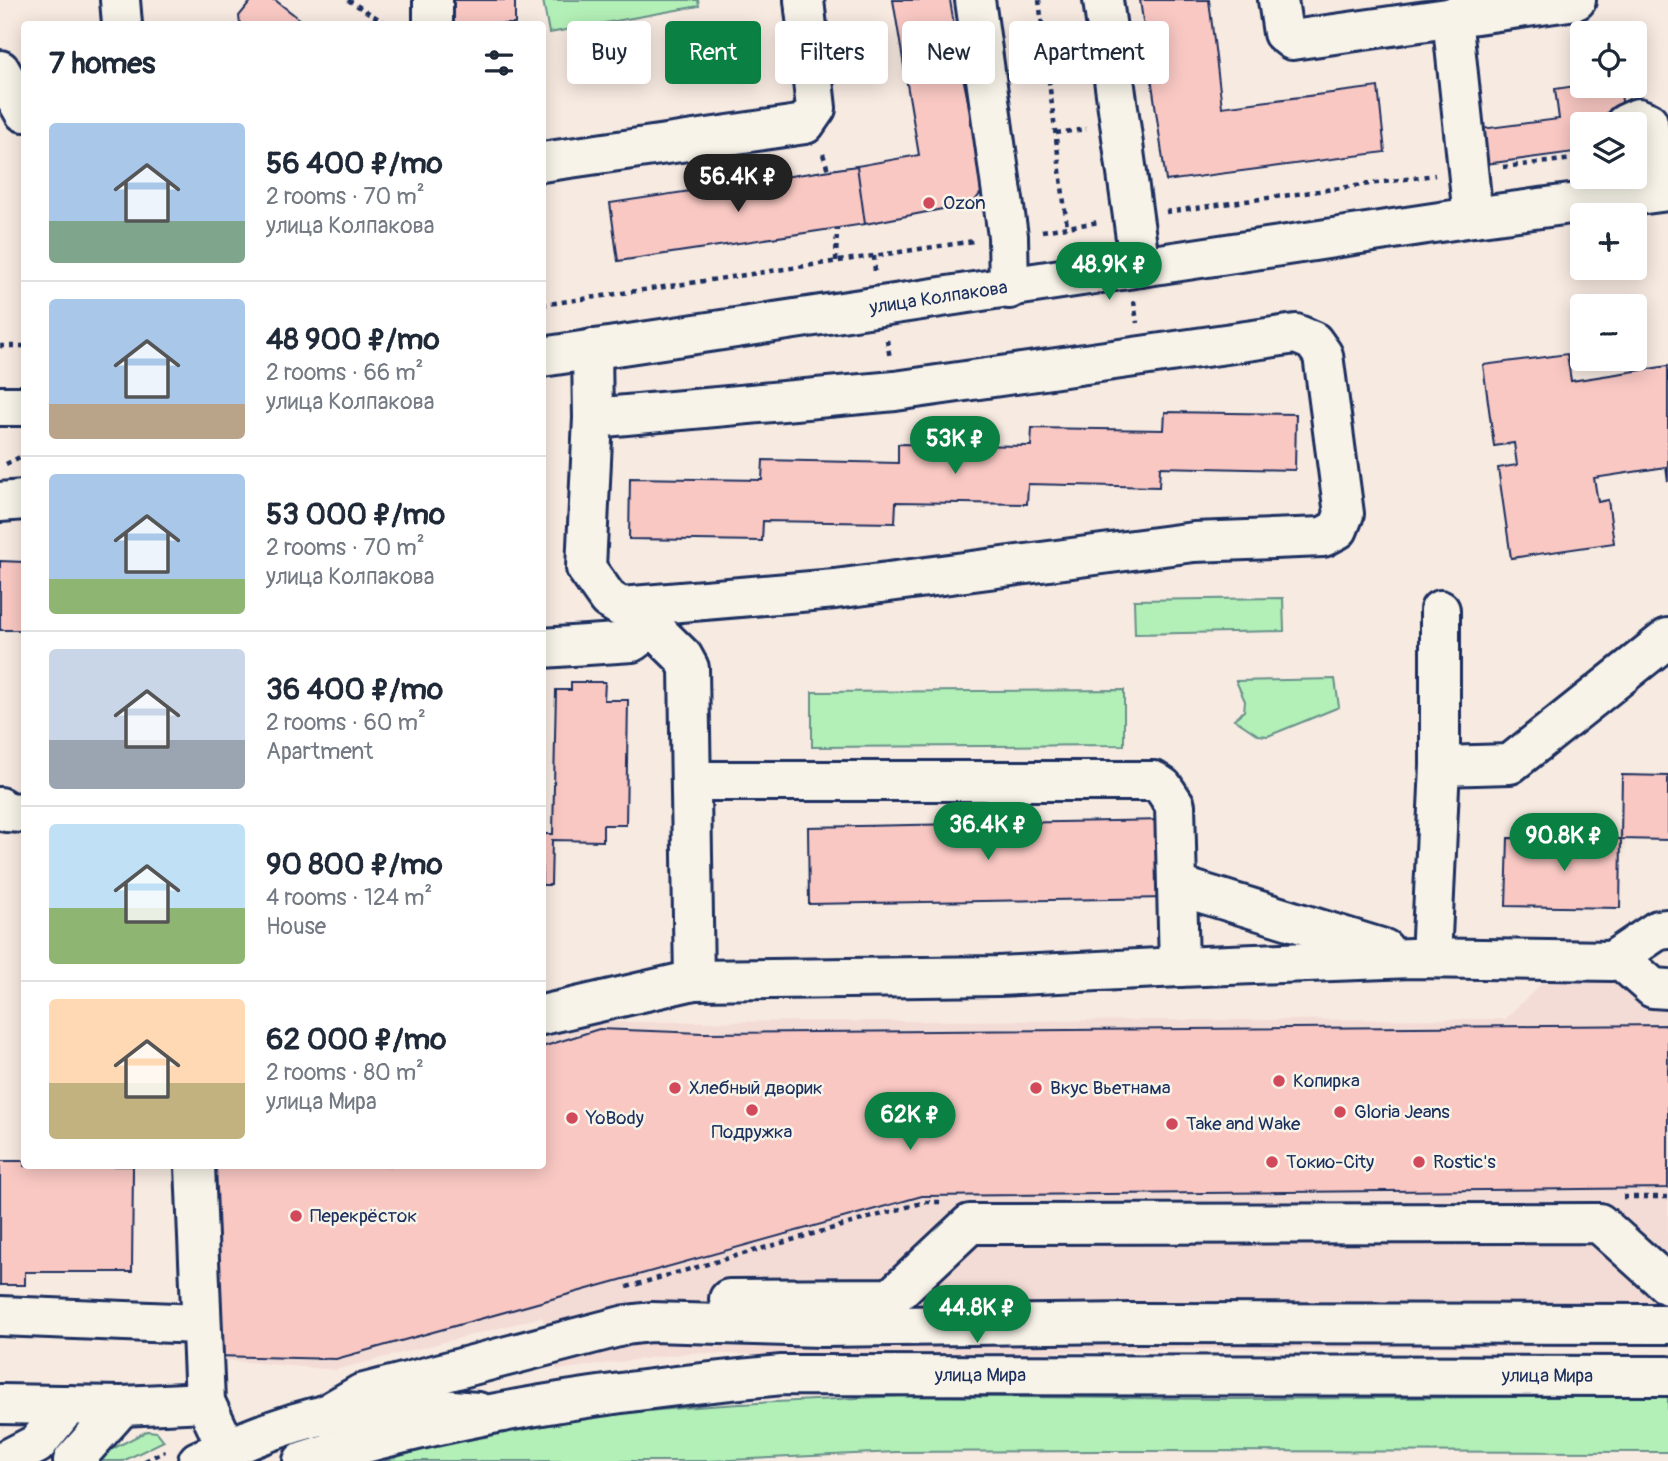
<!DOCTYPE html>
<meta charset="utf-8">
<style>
body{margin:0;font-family:Pangolin,sans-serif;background:#f6f6f7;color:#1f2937;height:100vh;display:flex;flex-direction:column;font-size:26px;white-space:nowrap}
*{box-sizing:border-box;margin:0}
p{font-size:23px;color:#747a83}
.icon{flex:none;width:38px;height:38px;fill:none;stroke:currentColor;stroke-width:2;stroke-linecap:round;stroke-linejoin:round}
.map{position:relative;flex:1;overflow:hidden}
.sheet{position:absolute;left:21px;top:21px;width:525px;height:1148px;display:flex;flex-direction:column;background:#fff;border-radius:7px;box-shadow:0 4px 18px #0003}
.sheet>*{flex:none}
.top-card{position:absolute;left:567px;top:21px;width:665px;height:63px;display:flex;gap:14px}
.buttons{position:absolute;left:1570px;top:21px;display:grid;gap:14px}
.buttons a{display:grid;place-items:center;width:77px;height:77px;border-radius:7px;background:#fff;box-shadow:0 4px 18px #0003;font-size:35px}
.price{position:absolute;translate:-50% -60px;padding:0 16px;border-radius:24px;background:#0b8043;color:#fff;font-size:23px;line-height:46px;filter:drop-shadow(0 2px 4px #0008)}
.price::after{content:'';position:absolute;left:50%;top:42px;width:21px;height:16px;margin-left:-10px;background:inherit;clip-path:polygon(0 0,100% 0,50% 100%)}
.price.on{background:#222;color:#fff}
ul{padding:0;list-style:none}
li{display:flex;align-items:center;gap:21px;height:175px;padding:0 28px}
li+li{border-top:2px solid #e0e1e3}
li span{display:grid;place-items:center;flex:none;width:196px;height:140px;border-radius:7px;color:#555}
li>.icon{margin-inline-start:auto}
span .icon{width:84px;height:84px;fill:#fffc;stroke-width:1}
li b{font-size:30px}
h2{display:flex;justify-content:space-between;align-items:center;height:84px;padding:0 28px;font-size:30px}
.tag{padding:0 24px;border-radius:7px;background:#fff;box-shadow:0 4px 18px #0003;font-size:24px;line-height:63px}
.tag.on{background:#0b8043;color:#fff}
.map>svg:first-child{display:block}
</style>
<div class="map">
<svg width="1668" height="1461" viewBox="0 0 1668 1461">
<rect width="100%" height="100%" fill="#f7eae1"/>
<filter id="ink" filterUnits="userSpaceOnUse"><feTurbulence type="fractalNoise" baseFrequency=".0143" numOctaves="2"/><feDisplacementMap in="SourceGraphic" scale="14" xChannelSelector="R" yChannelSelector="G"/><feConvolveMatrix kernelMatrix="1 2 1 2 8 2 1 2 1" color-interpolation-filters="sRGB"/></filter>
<g filter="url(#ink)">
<path fill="#f4dcd6" d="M1668 978V1346L1159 1349 851 1357 688 1353 557 1370 542 1317 335 1370 211 1359 206 1166H542L543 1039 597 1022 1505 1019 1543 982Z"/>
<path fill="#b3f0b7" stroke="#67908a" stroke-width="2" d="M543 0H698L699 6 549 33Z
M1283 598 1284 631 1135 634 1134 600Z
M1335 679 1339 707 1268 736 1258 735 1234 719 1244 711 1245 701 1236 681Z
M1124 690V745L812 747V692Z
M903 1396 1228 1399 1668 1396V1452L1098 1451 896 1452 709 1461H384C548 1408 732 1404 903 1396Z
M147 1431 157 1432 164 1441 123 1461H89Z"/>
<path fill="#f9c8c3" stroke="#1b2f5e" stroke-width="2" d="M252 0H275L306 24H240L239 16Z
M450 0H515V24H450Z
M893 0H950L960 63 905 72Z
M1140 0H1209L1222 107 1378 87 1385 152 1166 181Z
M960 63 986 186 973 203 865 224 857 166 919 155 905 72Z
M1582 85 1620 86 1625 124H1582V151L1485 164 1481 129 1559 119 1555 89Z
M857 166 865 224 618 261 610 203Z
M1567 354 1571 381 1668 366V482L1666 467 1594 478 1598 502 1608 500 1614 543 1511 558 1498 468 1517 465 1514 443 1494 446 1483 365Z
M1165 412 1296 414 1295 470 1160 467 1159 487 1028 484 1027 504 896 502 895 523 763 521 762 541 629 539 630 478 762 480 763 460 898 463V444L1031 446 1032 428 1164 430Z
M0 561 24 562V630H0Z
M571 682H605L604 700H628L626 825H603V841L552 840 551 885H542V834H553L556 690H571Z
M1622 775 1668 776V840L1621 839Z
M1165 820 1167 898 809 904 808 827Z
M1508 838 1621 839 1620 908 1506 906Z
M1668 1025V1188L922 1196 336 1359 215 1356 209 1166H542V1047L599 1029 703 1033Z
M0 1161H24V1166H133L132 1272H25V1285H0Z"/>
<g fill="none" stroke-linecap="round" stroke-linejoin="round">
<defs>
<g id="minor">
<path d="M120 0 122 24"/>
<path d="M433 0V24"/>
<path d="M975 0 1008 236 1009 289"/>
<path d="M1103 0 1140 267"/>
<path d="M1278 0 1283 33 1292 40 1576 0"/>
<path d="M1452 17 1473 217"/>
<path d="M0 70 24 112"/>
<path d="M1625 124 1638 118 1648 122 1657 192"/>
<path d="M542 162 805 124 816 108 804 0"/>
<path d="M592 349 593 418 586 568 608 599 621 607 835 589 1194 542 1323 537 1338 529 1344 514 1323 355 1313 341 1296 334 895 391 593 418"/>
<path id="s1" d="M542 357 1473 217 1668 191"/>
<path d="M0 406H24"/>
<path d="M0 502 24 500"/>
<path d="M633 608 683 657 689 668 694 980"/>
<path d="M542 648 632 642 652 627"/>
<path d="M1440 766 1510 764 1668 638"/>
<path d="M0 807 6 812 24 813"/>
<path d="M1179 886 1384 949"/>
<path d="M1431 958 1440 766V610"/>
<path d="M1620 959 1653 988 1668 989"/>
<path d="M1179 967 1412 958 1612 961 1658 930 1668 929"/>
<path d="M542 1015 694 980 998 976 1179 967 1175 805 1163 787 1154 781H692"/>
<path d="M195 1166 205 1402 227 1448"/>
<path d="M729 1299 891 1298 970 1224 1599 1223 1668 1285"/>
<path d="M0 1316 200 1324"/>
<path d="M0 1404 122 1406 205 1402"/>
<path d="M323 1416 361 1394 626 1325 651 1322 821 1327 1132 1323 1668 1324"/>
<path d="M4 1461 37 1444 68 1405"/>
<path d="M73 1461 122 1406"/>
<path d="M198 1461C248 1439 299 1417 353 1410 394 1404 436 1409 478 1412"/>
</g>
<g id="major">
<path id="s2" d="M303 1461C458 1412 621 1390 782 1375L1668 1376"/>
</g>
</defs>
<use href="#minor" stroke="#1b2f5e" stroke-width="44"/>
<use href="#major" stroke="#1b2f5e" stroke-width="44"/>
<path stroke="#1b2f5e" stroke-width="4.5" stroke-dasharray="5 5" stroke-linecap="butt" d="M348 0 387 24
M1039 0 1067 227
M1045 52 1076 47
M1634 73 1638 83
M1056 133 1086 129
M823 154 828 170
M1503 167 1582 158
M1166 212 1435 175
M1042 231 1099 222
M874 256 875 273
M836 261 837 228
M1134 301 1137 323
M542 305 974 241
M887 340 890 359
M0 346H24
M6 464 24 455
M1623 1197H1668
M627 1287 925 1202H943
M145 1461 165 1451"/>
<use href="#minor" stroke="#f7f3e8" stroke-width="38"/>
<use href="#major" stroke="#f7f3e8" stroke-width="38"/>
</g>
</g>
<g fill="#d1495b" stroke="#f7f3e8" stroke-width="2.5">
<circle cx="929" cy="203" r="7"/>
<circle cx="1279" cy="1081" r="7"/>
<circle cx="675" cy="1088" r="7"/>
<circle cx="1036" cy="1088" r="7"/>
<circle cx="752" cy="1110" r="7"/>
<circle cx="1340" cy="1112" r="7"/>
<circle cx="572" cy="1118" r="7"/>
<circle cx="1172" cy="1124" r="7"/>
<circle cx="1272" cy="1162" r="7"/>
<circle cx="1419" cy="1162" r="7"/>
<circle cx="296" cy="1216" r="7"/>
</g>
<g text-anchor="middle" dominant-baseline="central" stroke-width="5" stroke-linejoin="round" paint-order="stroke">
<g font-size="19" fill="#1b2f5e" stroke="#f7f3e8" text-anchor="start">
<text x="943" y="203">Ozon</text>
<text x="1293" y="1081">Копирка</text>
<text x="689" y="1088">Хлебный дворик</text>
<text x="1050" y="1088">Вкус Вьетнама</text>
<text x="1354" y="1112">Gloria Jeans</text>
<text x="586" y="1118">YoBody</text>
<text x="1186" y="1124">Take and Wake</text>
<text x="752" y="1132" text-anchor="middle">Подружка</text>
<text x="1286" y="1162">Токио-City</text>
<text x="1433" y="1162">Rostic's</text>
<text x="310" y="1216">Перекрёсток</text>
</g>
<g font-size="19" fill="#1b2f5e" stroke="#f7f3e8">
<text stroke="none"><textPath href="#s1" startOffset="401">улица Колпакова</textPath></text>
<text stroke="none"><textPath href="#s2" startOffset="686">улица Мира</textPath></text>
<text stroke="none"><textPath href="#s2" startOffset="1253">улица Мира</textPath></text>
</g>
</g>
</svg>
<div class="buttons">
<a><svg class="icon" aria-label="locate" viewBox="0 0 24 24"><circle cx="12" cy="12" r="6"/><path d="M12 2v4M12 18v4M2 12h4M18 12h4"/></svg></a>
<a><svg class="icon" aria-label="layers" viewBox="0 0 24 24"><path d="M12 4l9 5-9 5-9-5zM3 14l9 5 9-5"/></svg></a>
<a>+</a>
<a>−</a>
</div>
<b class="price on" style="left:738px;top:214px">56.4K ₽</b>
<b class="price" style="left:1109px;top:302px">48.9K ₽</b>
<b class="price" style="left:955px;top:476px">53K ₽</b>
<b class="price" style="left:988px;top:862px">36.4K ₽</b>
<b class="price" style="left:1564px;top:873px">90.8K ₽</b>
<b class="price" style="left:910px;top:1152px">62K ₽</b>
<b class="price" style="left:977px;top:1345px">44.8K ₽</b>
<div class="top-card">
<a class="tag">Buy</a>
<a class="tag on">Rent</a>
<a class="tag">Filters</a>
<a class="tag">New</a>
<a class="tag">Apartment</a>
</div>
<section class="sheet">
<h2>7 homes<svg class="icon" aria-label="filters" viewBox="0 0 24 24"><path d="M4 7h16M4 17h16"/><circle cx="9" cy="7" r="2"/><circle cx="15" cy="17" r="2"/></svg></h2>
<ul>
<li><span style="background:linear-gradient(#a9c7e8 70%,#7fa58c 0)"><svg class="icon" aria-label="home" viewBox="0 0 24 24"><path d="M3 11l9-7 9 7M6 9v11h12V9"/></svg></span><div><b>56 400 ₽/mo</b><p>2 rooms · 70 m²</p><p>улица Колпакова</p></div></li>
<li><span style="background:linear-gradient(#a9c7e8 75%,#b9a48a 0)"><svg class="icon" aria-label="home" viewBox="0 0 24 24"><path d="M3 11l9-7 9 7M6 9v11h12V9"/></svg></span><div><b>48 900 ₽/mo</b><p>2 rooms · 66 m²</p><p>улица Колпакова</p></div></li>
<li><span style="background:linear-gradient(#a9c7e8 75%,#8fb573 0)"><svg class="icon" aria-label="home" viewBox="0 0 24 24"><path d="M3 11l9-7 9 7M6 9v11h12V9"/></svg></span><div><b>53 000 ₽/mo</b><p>2 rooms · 70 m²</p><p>улица Колпакова</p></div></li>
<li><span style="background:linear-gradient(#c9d6e8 65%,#9aa5b1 0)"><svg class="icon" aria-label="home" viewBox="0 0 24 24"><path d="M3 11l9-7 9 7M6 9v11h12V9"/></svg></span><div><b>36 400 ₽/mo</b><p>2 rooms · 60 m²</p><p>Apartment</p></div></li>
<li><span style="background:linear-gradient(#bfe0f5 60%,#8fb573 0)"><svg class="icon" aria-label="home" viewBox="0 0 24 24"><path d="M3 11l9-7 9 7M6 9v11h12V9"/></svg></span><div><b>90 800 ₽/mo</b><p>4 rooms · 124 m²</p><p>House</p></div></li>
<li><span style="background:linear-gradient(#ffd9b3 60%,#c2b280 0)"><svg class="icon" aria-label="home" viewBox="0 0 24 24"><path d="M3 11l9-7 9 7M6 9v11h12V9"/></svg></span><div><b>62 000 ₽/mo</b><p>2 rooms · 80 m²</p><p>улица Мира</p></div></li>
</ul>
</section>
</div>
